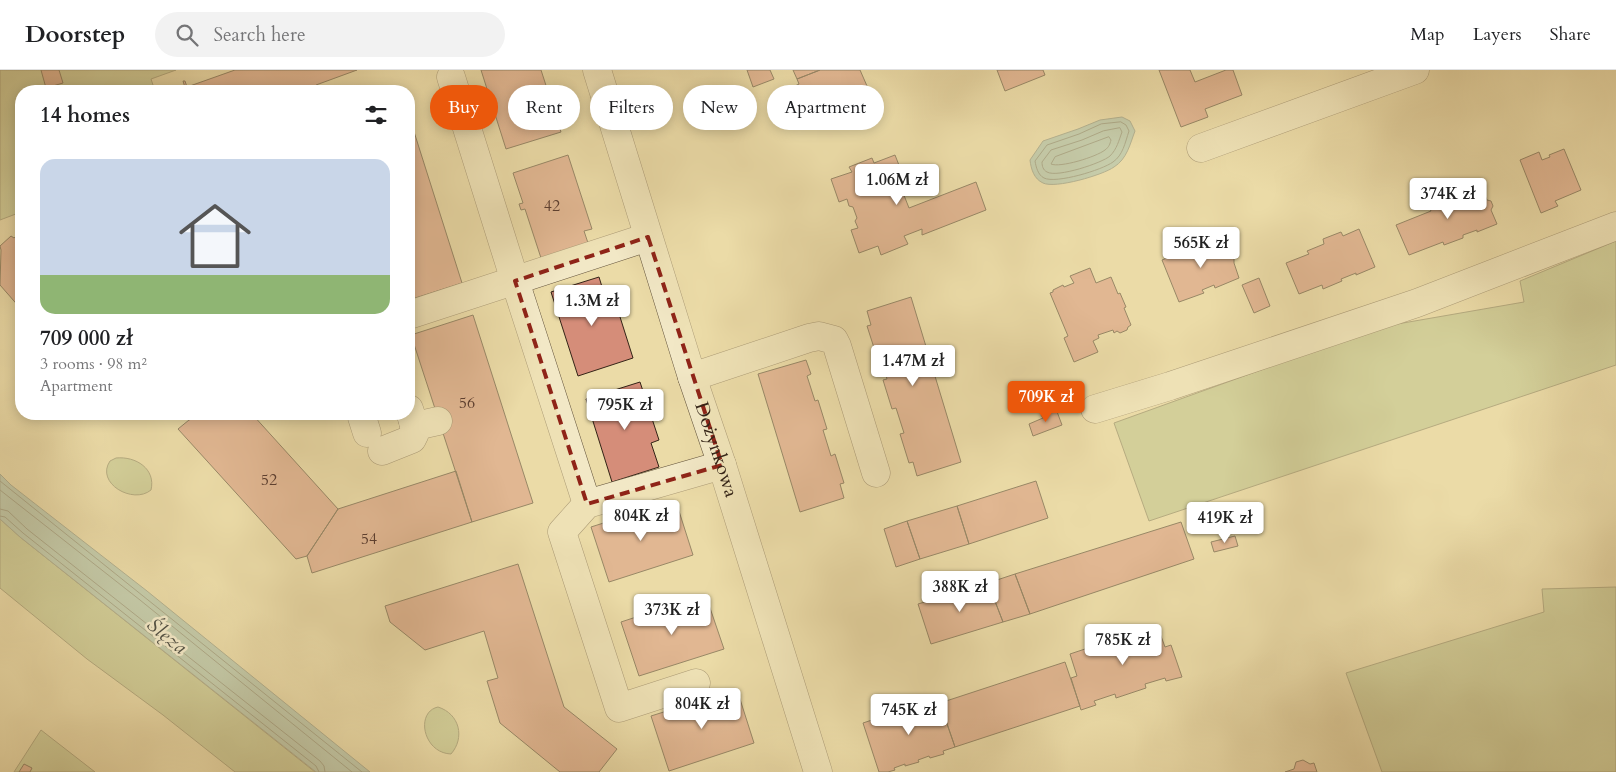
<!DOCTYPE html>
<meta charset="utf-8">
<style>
body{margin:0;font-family:Cardo,serif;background:#f2f2f2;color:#202124;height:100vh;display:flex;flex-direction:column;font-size:19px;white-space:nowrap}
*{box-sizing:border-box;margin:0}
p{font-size:16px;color:#757577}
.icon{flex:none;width:28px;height:28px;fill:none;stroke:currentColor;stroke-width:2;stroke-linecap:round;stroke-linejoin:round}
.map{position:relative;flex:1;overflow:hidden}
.panel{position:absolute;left:15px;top:15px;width:400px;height:335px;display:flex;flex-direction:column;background:#fff;border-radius:20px;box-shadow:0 2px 12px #0003}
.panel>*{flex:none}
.guide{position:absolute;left:430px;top:15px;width:475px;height:45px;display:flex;gap:10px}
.price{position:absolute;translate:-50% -42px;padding:0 11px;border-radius:5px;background:#fff;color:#222;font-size:16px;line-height:32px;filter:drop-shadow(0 1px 2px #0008)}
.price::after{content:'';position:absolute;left:50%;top:30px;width:15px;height:11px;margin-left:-8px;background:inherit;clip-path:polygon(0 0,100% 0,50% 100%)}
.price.selected{background:#ea580c;color:#fff}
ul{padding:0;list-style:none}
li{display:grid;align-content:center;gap:10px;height:265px;padding:0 25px}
li span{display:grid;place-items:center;height:155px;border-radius:15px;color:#555}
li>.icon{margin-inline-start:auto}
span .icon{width:90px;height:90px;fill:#fffc;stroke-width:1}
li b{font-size:21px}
h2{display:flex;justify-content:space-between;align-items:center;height:60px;padding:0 25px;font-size:21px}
.pill{padding:0 18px;border-radius:22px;background:#fff;box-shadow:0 2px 12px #0003;font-size:18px;line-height:45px}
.pill.selected{background:#ea580c;color:#fff}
header{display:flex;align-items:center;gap:30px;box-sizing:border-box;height:70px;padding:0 25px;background:#fff;border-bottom:1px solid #e0e0e0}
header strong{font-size:24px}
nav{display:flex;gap:28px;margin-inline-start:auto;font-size:18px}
.search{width:350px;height:45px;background:#f2f2f2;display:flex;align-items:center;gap:12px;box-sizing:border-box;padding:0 18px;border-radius:28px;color:#757577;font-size:19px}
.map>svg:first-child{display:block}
</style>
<header>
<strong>Doorstep</strong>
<div class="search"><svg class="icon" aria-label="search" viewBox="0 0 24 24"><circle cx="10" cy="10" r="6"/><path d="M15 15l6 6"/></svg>Search here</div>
<nav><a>Map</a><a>Layers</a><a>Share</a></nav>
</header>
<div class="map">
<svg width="1616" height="702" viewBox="0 0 1616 702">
<rect width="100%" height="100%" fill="#ebdba7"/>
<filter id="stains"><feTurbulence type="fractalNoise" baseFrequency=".004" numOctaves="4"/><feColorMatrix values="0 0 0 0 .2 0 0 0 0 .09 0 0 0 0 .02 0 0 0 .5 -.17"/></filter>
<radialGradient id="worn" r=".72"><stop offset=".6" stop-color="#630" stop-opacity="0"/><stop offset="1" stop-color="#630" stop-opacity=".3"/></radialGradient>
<path fill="#b6c088" stroke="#757250" d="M0 0H176L151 9 155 21H21V142L0 150Z
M1616 171V295L1149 451 1114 353 1380 257 1524 232 1520 211Z
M116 388C136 386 156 399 151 420 133 435 95 413 110 391Z
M0 449 20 467 315 702H235L163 645 87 589 0 518Z
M1616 517V702H1382L1346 603 1544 542 1542 519Z
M438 637C460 644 465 668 451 684 423 683 415 642 438 637Z
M41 660 95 702H14Z"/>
<path fill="#99baad" stroke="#717e71" d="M1122 47 1130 51 1135 61C1130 74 1127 89 1114 97 1103 105 1055 119 1043 113 1034 109 1031 99 1030 90L1043 71 1078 59 1100 50Z
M0 404 11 415 147 521 370 702H316L20 467 0 449Z"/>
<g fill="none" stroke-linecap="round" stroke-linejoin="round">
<path stroke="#666f62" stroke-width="1" d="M1121 52 1126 55 1129 61C1125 73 1123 85 1113 92 1102 100 1056 114 1044 108 1038 105 1036 97 1035 91L1047 75 1079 64 1101 54Z
M1120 58 1122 62C1119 70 1117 79 1110 86 1102 93 1057 108 1047 102 1043 100 1042 96 1042 92L1051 80 1082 70 1103 61Z
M1109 67 1111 70C1110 74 1109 77 1105 80 1096 87 1060 98 1051 94L1055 87Z
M0 411 362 702
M0 420 140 530 352 702
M0 439 8 441 27 459 320 691 324 696 325 702
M0 446 5 447 23 463 316 696 319 702"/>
</g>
<path fill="#d58d79" stroke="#342417" d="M41 0H59L63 13 46 18Z
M235 0H357L316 15 317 18 308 21H186L183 11H185L187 17Z
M481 0H541L561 62 506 79Z
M747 0H770L774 9 753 17Z
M793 0H820L797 9Z
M820 0H860L867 16 863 18 864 20 805 45 795 16 799 14 797 9Z
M997 0H1043L1045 5 1005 21Z
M1159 0H1190L1195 12 1226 0H1233L1242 25 1205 39 1208 47 1181 57Z
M409 46 462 213 409 230Z
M1564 79 1581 120 1555 131 1558 136 1541 143 1520 90 1539 82 1542 90 1550 87 1549 85Z
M568 85 592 159 584 161 588 173 541 188 525 139 521 140 519 134 523 133 513 103Z
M895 85 904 108 898 110 909 138 976 112 986 140 922 165V159L904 166 908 174 881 185 878 176 859 183 851 160 858 158 855 151 857 148 853 137 849 136 847 129 839 132 831 109 852 102 849 97 872 88 874 93Z
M1481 116 1487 130 1491 131 1493 136 1491 140 1497 154 1477 162V160L1463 165V168L1444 175 1443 172 1409 185 1396 155 1431 141 1429 137 1446 130 1444 125 1462 117 1464 122Z
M1359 159 1375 197 1356 205V203L1341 209 1342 211 1323 219 1322 215 1299 224 1286 193 1309 184 1307 181 1324 174 1323 169 1341 162 1343 166Z
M21 162V239L0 215 1 180 0 176 11 166 14 168Z
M1222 165 1228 180 1234 187V193L1239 208 1215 218 1214 215 1202 220 1204 223 1179 232 1162 190 1186 180 1187 183 1199 178 1198 175Z
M1090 198 1096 213 1111 207 1118 224 1120 223 1126 237 1124 238 1131 255 1128 257 1127 260 1120 263 1117 261 1114 263 1113 260 1098 265 1099 268 1093 271 1098 282 1074 292 1064 268 1068 266 1050 223 1053 222V220L1063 215 1064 217 1074 213 1070 206Z
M599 207 606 230 614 228 633 288 578 306 551 222Z
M1259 208 1270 236 1254 243 1242 215Z
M911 227 961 392 917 406 913 392 909 393 900 364 904 363 896 338 892 339 883 310 887 309 880 284H876L867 256 871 255 867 241Z
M473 245 533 433 472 452 411 265Z
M806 290 811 304 807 306 815 331 818 330 827 359 823 360 831 386 835 384 844 413 840 414 844 428 800 442 758 304Z
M640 312 659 370 651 373 659 397 612 412 586 329Z
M1056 339 1062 355 1033 366 1029 354 1043 348 1041 345Z
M207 344H252L338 439 307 486 296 489 178 359 189 350Z
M456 401 472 452 312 503 307 486 338 439Z
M1036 411 1048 448 969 474 957 436Z
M663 434 666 442 678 438 693 485 609 512 591 457Z
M957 436 969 474 920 489 907 451Z
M907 451 920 489 896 497 884 459Z
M1181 452 1194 489 1030 544 1015 504Z
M1235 466 1238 476 1214 482 1211 472Z
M518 494 564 637 617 679 599 702H560L500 653 487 611 498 608 484 561 425 580 390 552 385 536Z
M1015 504 1030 544 1003 552 988 513Z
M988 513 1003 552 931 574 918 534Z
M694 528 696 536 708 532 724 579 639 606 621 552Z
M1157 555 1165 577 1171 575 1182 607 1166 611 1165 608 1145 614 1146 618 1116 628 1115 624 1094 631 1096 635 1081 640 1071 608 1077 606 1070 584Z
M1065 592 1080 636 955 677 940 633Z
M724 623 726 630 739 626 754 673 669 701 651 646Z
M938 628 955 677 943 681 944 684 930 688 929 686 918 690 919 692 905 696V694L894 698 895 700 888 702H879L863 653Z
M1303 690 1310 694 1314 693 1317 702H1285L1294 699 1296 692Z
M24 694 32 698 30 702H19Z"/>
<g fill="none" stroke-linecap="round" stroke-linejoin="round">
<defs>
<g id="minor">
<path id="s1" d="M597 0 692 307 722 395 818 702"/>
<path d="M451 7 515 211 587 434"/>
<path d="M1201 78 1415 0"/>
<path d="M409 245 648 167"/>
<path d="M692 307 809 268 819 266 834 270 837 276 876 403"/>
<path d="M409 339 413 351 420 355 438 351"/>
<path d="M1095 339 1170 316 1417 233 1616 156"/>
<path d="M361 344 367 363"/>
<path d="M382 381 412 369 415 363 413 351"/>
<path d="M696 613 619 638 562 462 587 434 722 395"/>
</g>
</defs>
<use href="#minor" stroke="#62523b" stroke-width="29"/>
<use href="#minor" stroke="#f2e8c6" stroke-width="28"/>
</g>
<path d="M0 0H1616V702H0ZM648 167 722 395 587 434 515 211Z" fill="#ebdba7" fill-opacity=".55" fill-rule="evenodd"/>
<path fill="none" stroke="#8f2418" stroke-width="4" stroke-dasharray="10 6" stroke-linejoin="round" d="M648 167 722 395 587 434 515 211Z"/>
<g text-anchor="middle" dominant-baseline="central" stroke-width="5" stroke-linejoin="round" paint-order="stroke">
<g font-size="16" fill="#5c3e30">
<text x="552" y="136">42</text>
<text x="467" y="333">56</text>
<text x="269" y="410">52</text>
<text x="369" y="469">54</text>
</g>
<g font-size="19" fill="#342417" stroke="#f2e8c6">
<text stroke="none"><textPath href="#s1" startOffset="398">Dożynkowa</textPath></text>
</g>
<g font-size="20" font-style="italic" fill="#525144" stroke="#f2e8c6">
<text transform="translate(167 566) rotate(39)">Ślęza</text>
</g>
</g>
<rect width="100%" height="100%" filter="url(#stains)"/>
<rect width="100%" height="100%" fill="url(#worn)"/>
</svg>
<b class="price" style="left:897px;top:136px">1.06M zł</b>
<b class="price" style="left:1448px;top:150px">374K zł</b>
<b class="price" style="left:1201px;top:199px">565K zł</b>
<b class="price" style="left:592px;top:257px">1.3M zł</b>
<b class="price" style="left:913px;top:317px">1.47M zł</b>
<b class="price selected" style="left:1046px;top:353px">709K zł</b>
<b class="price" style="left:625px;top:361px">795K zł</b>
<b class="price" style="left:641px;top:472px">804K zł</b>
<b class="price" style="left:1225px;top:474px">419K zł</b>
<b class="price" style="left:960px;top:543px">388K zł</b>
<b class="price" style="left:672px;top:566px">373K zł</b>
<b class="price" style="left:1123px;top:596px">785K zł</b>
<b class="price" style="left:702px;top:660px">804K zł</b>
<b class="price" style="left:909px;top:666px">745K zł</b>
<div class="guide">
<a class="pill selected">Buy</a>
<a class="pill">Rent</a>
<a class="pill">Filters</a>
<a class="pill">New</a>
<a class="pill">Apartment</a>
</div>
<section class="panel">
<h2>14 homes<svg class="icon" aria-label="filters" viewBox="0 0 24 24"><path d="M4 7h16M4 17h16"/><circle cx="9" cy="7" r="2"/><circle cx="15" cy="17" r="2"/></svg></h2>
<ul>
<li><span style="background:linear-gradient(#c9d6e8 75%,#8fb573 0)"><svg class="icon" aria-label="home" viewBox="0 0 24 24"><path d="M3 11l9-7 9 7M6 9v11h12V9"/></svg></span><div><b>709 000 zł</b><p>3 rooms · 98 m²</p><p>Apartment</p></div></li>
</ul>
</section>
</div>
